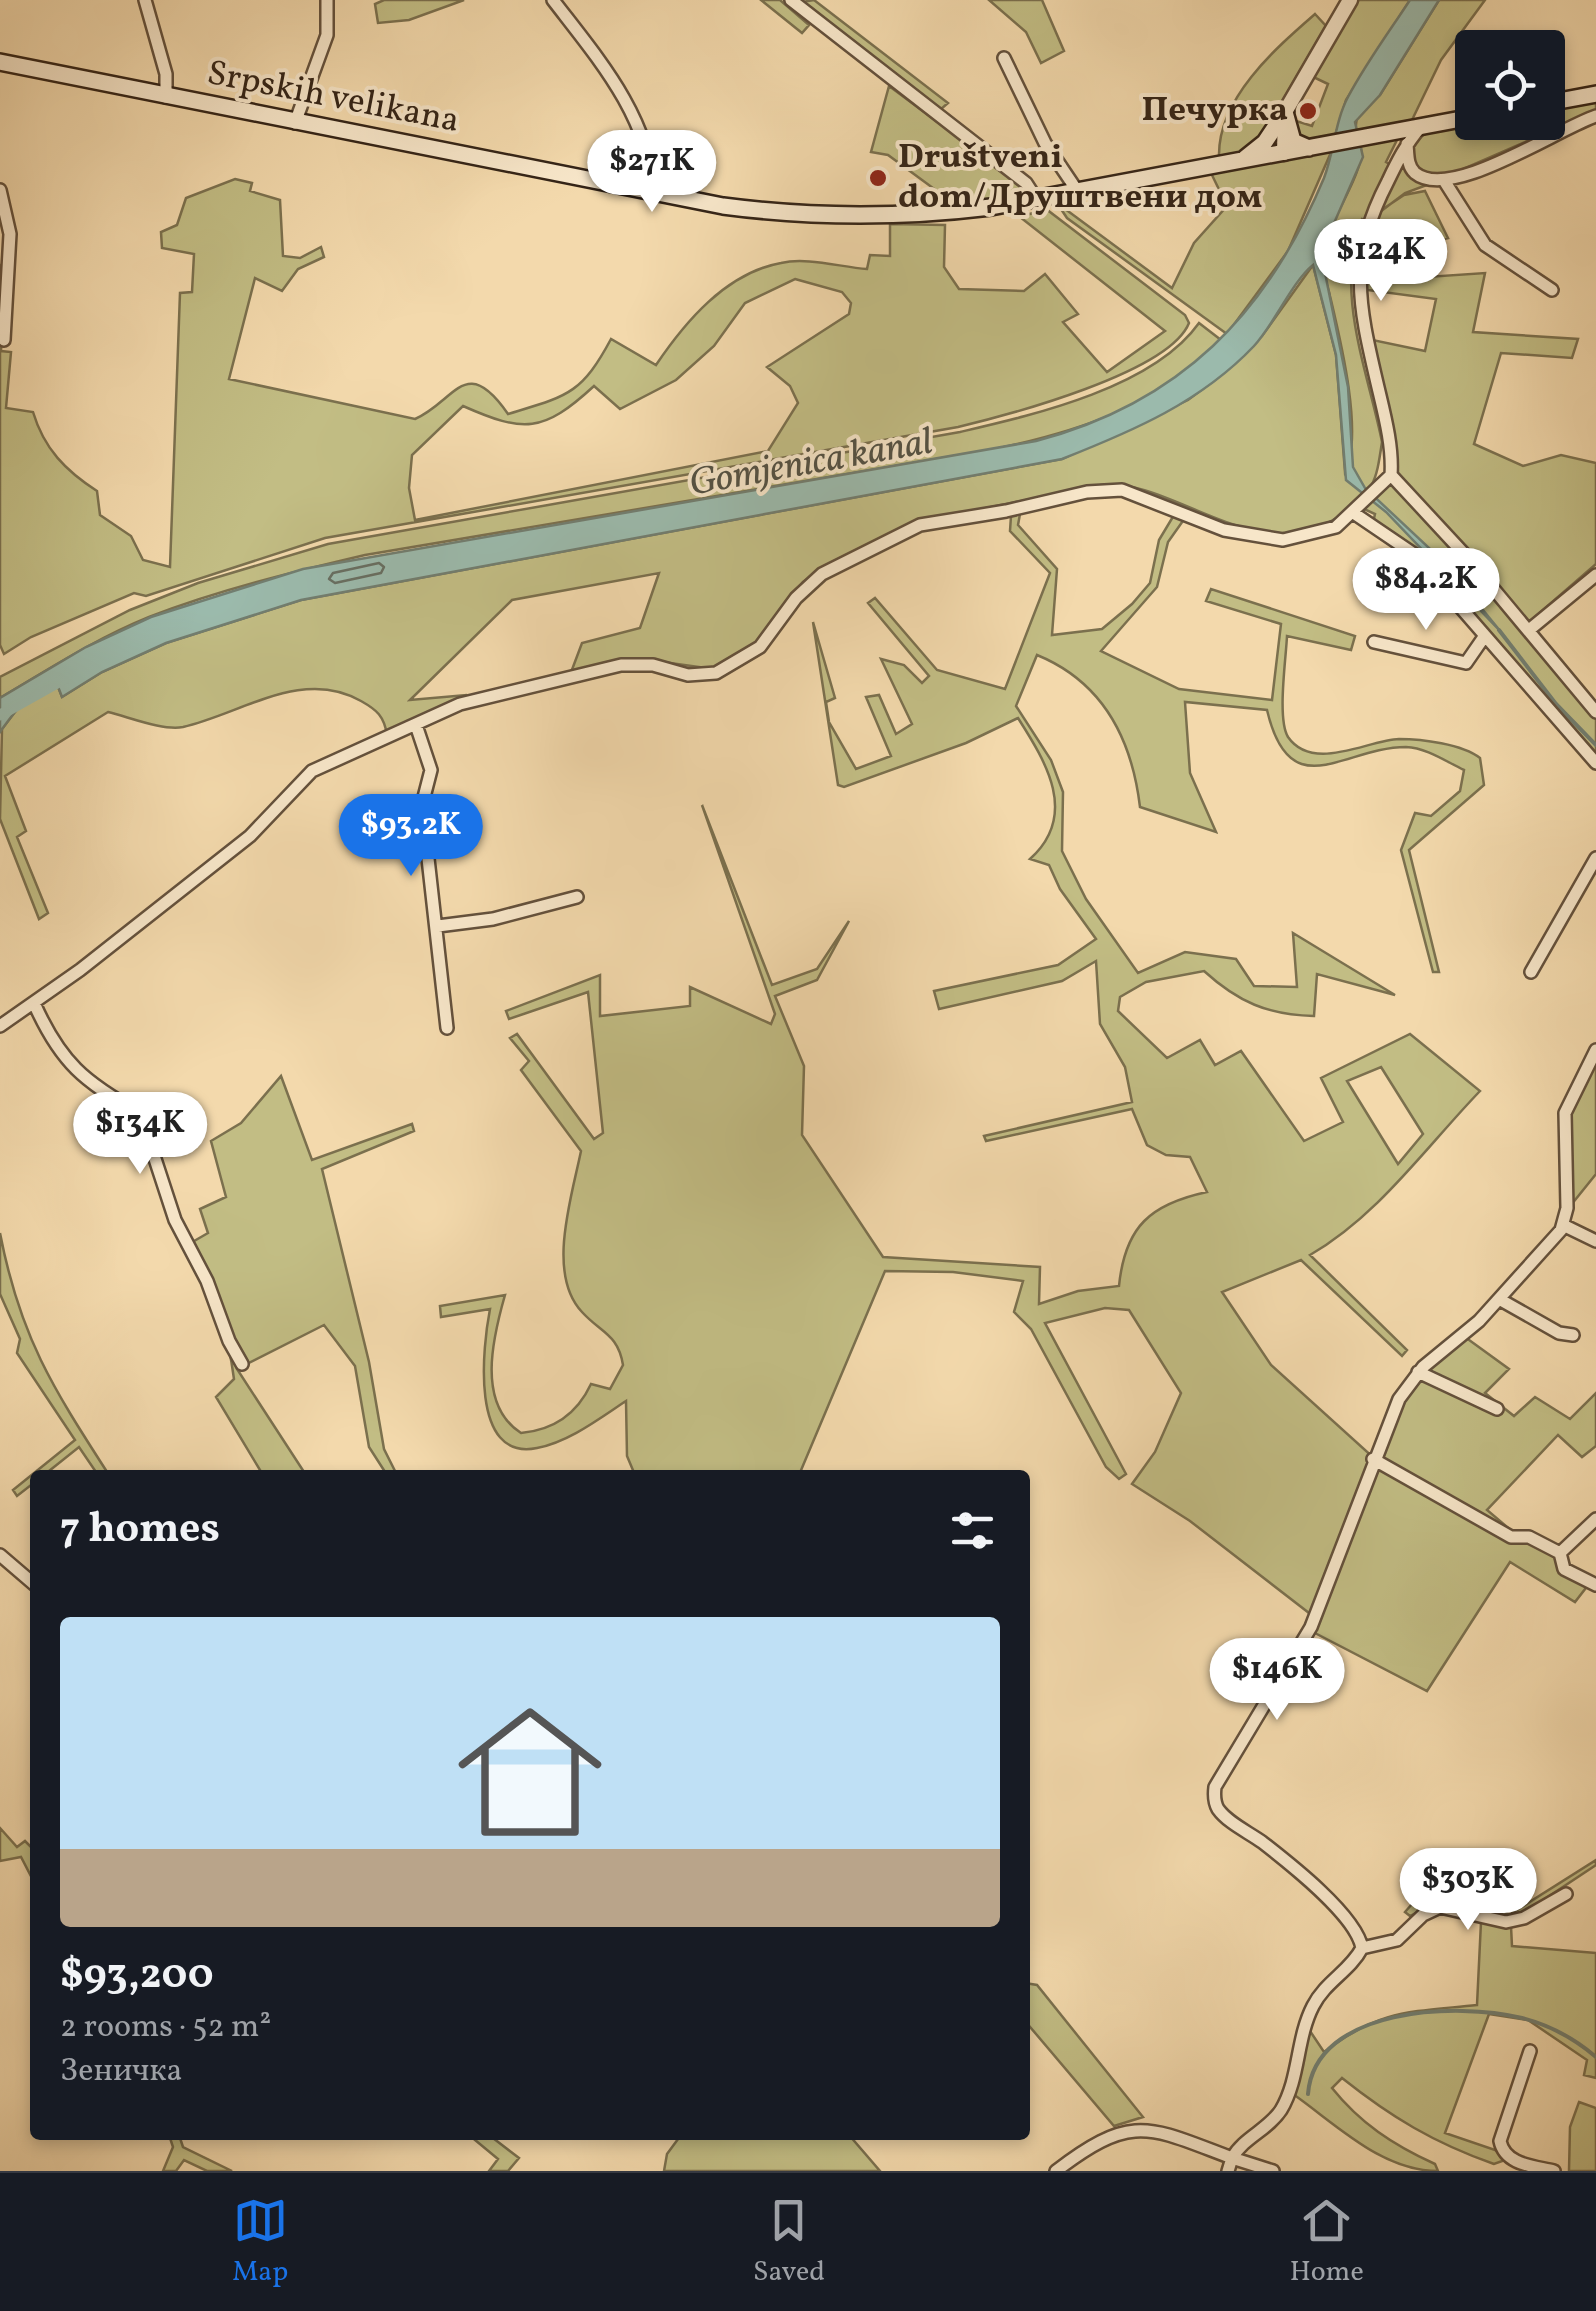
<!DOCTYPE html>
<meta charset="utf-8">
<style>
body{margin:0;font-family:Vollkorn,serif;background:#20242c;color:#f1f3f6;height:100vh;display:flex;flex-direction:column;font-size:38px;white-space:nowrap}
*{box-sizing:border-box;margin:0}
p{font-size:32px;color:#9ea1a6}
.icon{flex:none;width:55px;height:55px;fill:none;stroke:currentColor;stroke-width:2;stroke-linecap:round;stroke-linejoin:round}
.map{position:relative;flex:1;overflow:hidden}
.sheet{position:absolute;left:30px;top:1470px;width:1000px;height:670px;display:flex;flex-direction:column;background:#171b24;border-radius:10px;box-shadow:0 5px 15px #0003}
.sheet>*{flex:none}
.buttons{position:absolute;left:1455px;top:30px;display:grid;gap:20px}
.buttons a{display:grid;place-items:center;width:110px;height:110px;border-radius:10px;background:#171b24;box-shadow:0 5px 15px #0003;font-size:50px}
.price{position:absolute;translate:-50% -85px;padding:0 22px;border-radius:35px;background:#fff;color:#222;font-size:32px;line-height:65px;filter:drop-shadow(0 2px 5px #0008)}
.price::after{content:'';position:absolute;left:50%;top:60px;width:30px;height:22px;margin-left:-15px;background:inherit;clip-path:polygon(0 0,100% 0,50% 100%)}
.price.selected{background:#1a73e8;color:#fff}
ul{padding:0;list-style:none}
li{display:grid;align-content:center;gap:20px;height:530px;padding:0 30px}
li span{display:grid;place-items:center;height:310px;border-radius:10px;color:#555}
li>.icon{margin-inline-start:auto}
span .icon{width:180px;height:180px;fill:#fffc;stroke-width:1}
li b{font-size:42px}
h2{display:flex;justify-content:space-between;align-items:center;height:120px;padding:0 30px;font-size:42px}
.tab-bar{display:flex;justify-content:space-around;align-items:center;height:140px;border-top:2px solid #363941;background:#171b24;font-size:28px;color:#9ea1a6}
.tab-bar a{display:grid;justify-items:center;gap:5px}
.tab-bar .selected{color:#1a73e8}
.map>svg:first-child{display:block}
</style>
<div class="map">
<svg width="1596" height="2171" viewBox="0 0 1596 2171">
<rect width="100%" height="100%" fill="#f3d9ac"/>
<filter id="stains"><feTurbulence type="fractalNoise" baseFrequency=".002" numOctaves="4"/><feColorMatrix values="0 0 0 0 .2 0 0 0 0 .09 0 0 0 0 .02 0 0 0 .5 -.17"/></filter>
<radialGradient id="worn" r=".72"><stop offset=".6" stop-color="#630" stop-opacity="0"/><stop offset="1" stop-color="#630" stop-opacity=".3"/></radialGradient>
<path fill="#c2bd84" stroke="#7b704e" stroke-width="2.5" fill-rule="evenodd" d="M384 0H464L409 20 378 23 375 4Z
M761 0H780L809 25 802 33Z
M814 0 948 103 940 110 802 2Z
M989 0H1042L1064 51 1041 63 1026 32Z
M1356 0H1410L1346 100 1335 136 1303 144 1290 119 1312 126 1328 84 1309 75Z
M1439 0H1485L1441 60 1412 120 1355 133 1357 116 1380 95Z
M1315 14 1326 26 1261 138 1243 153 1219 156C1218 98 1276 48 1315 14Z
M889 86 1016 180 1022 193 956 205 888 155 871 152Z
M1596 100V111L1445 177 1418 172 1409 148C1421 119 1519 123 1548 122V109Z
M1399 136 1386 162 1393 166 1402 159 1432 183 1405 193 1368 221 1362 219C1334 292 1367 368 1382 442 1376 482 1375 492 1338 517 1255 570 1172 477 1101 485L911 523 830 563 803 582 748 653 713 669 663 662 570 675 582 643 640 628 659 573 512 600 410 700 467 695 387 735C384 716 377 710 361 701 302 667 241 714 183 727 163 731 129 717 108 712L5 776 26 831 17 837 48 913 39 919 0 819 2 729 27 696 40 687 57 684 62 697 102 672 166 643 301 600 1062 459 1188 400 1216 379 1262 336 1313 265 1336 355 1345 472C1364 435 1340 338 1330 296 1327 281 1318 267 1321 251 1327 224 1369 167 1360 144Z
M1332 150 1288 251 1227 334 1067 218 1057 203 1172 288 1194 243 1227 206 1211 173Z
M235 179 252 183 250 191 280 200 283 256 300 258 321 247 324 257 298 269 282 291 255 278 229 379 415 419C455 402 465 352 508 414 567 396 581 395 611 339L656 365C685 322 726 273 781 263 807 257 840 267 867 269L870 255 890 256V224L945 225 944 267 959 289 1024 291 1045 274 1078 314 1063 322 1107 372 1165 331 1020 217 1046 209 1185 315 1189 323C1169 373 1008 415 958 427L325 538 146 596 134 593 31 637 4 654 0 645V265L6 266 1 351 11 352 6 408 33 412C44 449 66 471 97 491L100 515 131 536 143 560 170 567 180 293 192 292 194 254 162 248 161 232 177 225 186 198ZM795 279 842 292 851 303 849 314 767 367 790 386 798 403 768 451 415 520 409 488 412 455 463 406C524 433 543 433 594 386L620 409 676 380 714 346 745 303Z
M1425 191 1448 238 1421 244 1427 277 1485 273 1473 332 1578 339 1572 358 1501 353 1474 444 1523 466 1561 455 1596 463V564L1528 623 1392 470 1368 339 1425 351 1436 299 1360 289 1377 213 1404 195Z
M1199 323 1221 340C1163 406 1073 433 990 450L365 555C293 572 218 590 149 617 97 638 49 669 0 698V677L130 610 198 583 328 544 960 432C1033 415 1153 388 1199 323Z
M1386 483 1399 486 1596 715V759L1408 545 1373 523 1375 514 1362 508Z
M1020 514 1018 525 1057 569 1052 635 1102 629 1132 604 1150 583 1159 540 1174 515 1185 518 1168 542 1157 587 1101 651 1179 689 1272 700 1281 624 1206 601 1211 589 1355 636 1351 650 1287 636C1286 659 1277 719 1288 737 1313 773 1368 740 1399 739 1422 739 1462 744 1480 758L1484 785 1409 850 1439 972H1433L1401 850 1415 813 1431 816 1460 791 1464 770C1445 761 1427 748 1406 747 1344 747 1290 808 1267 710L1185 702 1190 773 1216 832 1140 807C1132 740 1103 682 1037 655L1016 706 1051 760 1063 792 1062 851 1086 899 1138 973 1185 952 1236 959 1254 986 1297 987 1293 933 1395 995 1317 974 1314 1016C1268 1015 1238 1002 1204 971L1146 982 1120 997 1118 1011 1167 1058 1200 1040 1215 1065 1241 1051 1304 1141 1343 1122 1321 1078 1410 1034 1480 1091C1426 1147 1378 1216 1310 1255L1407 1350 1402 1356 1301 1260 1222 1292 1271 1365 1376 1460 1383 1435 1418 1372 1465 1337 1509 1369 1485 1393 1514 1416 1535 1397 1570 1419 1596 1393V1446L1582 1457 1558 1435 1487 1510 1513 1532 1592 1580 1575 1602 1510 1562 1427 1691 1313 1632 1318 1620 1190 1521 1132 1484 1155 1452 1181 1393 1129 1310 1105 1308 1045 1323 1126 1474 1119 1479 1106 1467 1031 1329 1014 1312 1023 1281 953 1272 885 1271 799 1475H635L627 1456 626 1401C600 1418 569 1442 537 1448 469 1462 483 1345 490 1309L441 1317 440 1306 505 1295C493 1337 476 1404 521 1433 554 1430 577 1414 591 1384L610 1389 623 1365C618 1334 601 1333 582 1312 546 1274 572 1196 581 1151L521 1070 529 1061 510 1038 517 1034 594 1139 603 1133 588 992 509 1019 506 1011 600 975V1016L690 1006V987L771 1024 775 1014 702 805 772 985 817 969 849 921 817 980 775 996 804 1066 802 1135 883 1257 1040 1267 1039 1304 1078 1291 1119 1286C1125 1226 1151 1204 1207 1192L1190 1157 1166 1155 1147 1145 1132 1109 986 1141 984 1136 1132 1102 1125 1067 1100 1024 1096 961 1062 981 939 1009 934 991 1058 965 1096 939 1060 889 1049 865 1030 859C1079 815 1046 762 1018 718L966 743 844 787 838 785 813 622 835 698 826 702 829 722 856 769 891 756 866 697 879 695 896 734 912 724 881 659 904 665 922 683 929 676 868 603 875 598 937 670 1005 689 1050 573 1010 531 1011 516ZM1381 1067 1423 1134 1398 1164 1347 1081Z
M1596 1057V1174L1567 1210 1566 1120Z
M281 1076 312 1160 412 1124 414 1131 322 1169 369 1362 384 1449 397 1475H387L369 1447 355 1366 324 1325 237 1369 306 1475H263L216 1397 234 1379C228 1330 211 1288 189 1244L208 1233 200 1209 226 1197 211 1141 241 1123Z
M0 1233C20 1337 53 1388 109 1475H98L79 1447 44 1475H35V1482L17 1496 13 1490 75 1440 17 1353 20 1339 0 1294Z
M0 1828 17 1847 25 1841 35 1851V1884L21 1857 0 1861Z
M1596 1860V1865L1513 1920 1440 1900 1410 1916 1405 1912 1442 1870 1509 1915Z
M1481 1922 1511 1926 1512 1946 1596 1953V2078L1584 2075 1587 2060 1528 2020 1489 2014 1445 2133 1501 2152 1505 2160 1494 2164C1434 2143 1391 2117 1342 2078L1332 2088C1360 2123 1393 2145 1435 2164L1438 2171C1382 2171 1337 2125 1293 2094L1310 2031 1324 2052C1380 2009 1410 2012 1477 2005Z
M1025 1983 1037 1985 1143 2117 1114 2126 1025 2021Z
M1579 2102 1596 2108V2171H1569L1570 2127Z
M169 2135H179L183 2147 232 2171H207L184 2160 176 2171H163L173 2147Z
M469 2135H489L519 2158 508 2171H489L498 2159Z
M681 2135H849L880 2171H664L667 2154Z"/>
<path fill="#9bbaac" stroke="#727e70" stroke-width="2.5" d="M1410 0H1439L1380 95 1355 122 1363 157 1321 253 1348 387 1353 467 1365 488 1443 561 1501 632 1386 512 1346 480 1336 355 1313 265C1292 282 1275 323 1254 346 1201 402 1133 431 1062 459L301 600 166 643 102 672 62 697 57 684C29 691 17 708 0 732V698L86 647 151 617 303 569 1036 441C1180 403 1267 314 1324 178 1334 152 1335 121 1348 97 1366 63 1389 32 1410 0Z"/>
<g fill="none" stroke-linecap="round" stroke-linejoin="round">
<path stroke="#686f62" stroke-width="2.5" d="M379 563 384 567 381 573 335 583 329 579 333 573Z"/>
<path stroke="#727e70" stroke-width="4" d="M1499 630 1556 704 1596 745
M1308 2094C1315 2007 1458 2002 1522 2018 1549 2025 1575 2039 1596 2057"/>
<path stroke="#9bbaac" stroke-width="11" d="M0 715 66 678"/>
<defs>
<path id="minor" d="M145 0 166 74V97
M553 0C600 61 647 114 655 193
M791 0 1026 183 1037 200
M1004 58 1045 143 1078 192
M295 123 327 35V0
M1407 144C1408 154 1407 166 1415 173 1450 202 1557 129 1596 116
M1445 182 1485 245 1552 290
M0 190 10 234 4 340
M1391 475 1467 557 1596 712
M1355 514 1414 554 1596 763
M1529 630 1596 575
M1374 642 1466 663 1484 637
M416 725 431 770 422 805 447 1028
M438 926 493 919 577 897
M1531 972 1596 858
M34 1003C60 1062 85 1083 140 1113L175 1220 207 1281 229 1341 242 1364
M0 1026 80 970 250 836 312 771 460 704 621 665H653L688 675 716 673 760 647 796 598 822 574 920 525 1006 511 1087 492 1122 490 1224 530 1283 540 1336 527 1391 475C1393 445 1384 413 1377 383 1358 302 1348 258 1388 181 1397 162 1406 144 1420 128
M1563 1225 1596 1241
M1499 1299 1559 1333 1573 1335
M1418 1372 1497 1409
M1373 1459 1511 1537H1529L1560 1553 1564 1569 1596 1585
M1560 1553 1596 1519
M0 1555 35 1585
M1362 1948 1397 1940 1423 1915 1440 1907 1506 1922 1524 1918 1566 1894
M1530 2051 1500 2141C1505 2165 1533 2166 1554 2171
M1056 2171C1133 2112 1149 2127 1232 2158 1244 2137 1268 2130 1281 2110 1300 2078 1296 2039 1313 2006 1325 1982 1350 1971 1362 1948 1356 1915 1289 1863 1262 1842 1248 1832 1228 1823 1218 1809 1214 1802 1214 1795 1215 1787L1311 1627 1399 1399 1423 1367 1479 1321 1561 1230 1567 1208 1565 1113 1596 1050
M1228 2171 1232 2158 1273 2171"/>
<path id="tertiary" d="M1284 153 1285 112 1350 0"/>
<path id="secondary" d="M0 62 723 206C814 218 900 218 991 207L1472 117
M1548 103 1596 94
M1285 112 1293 141 1309 148
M1245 158 1265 142 1285 112"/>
</defs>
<use href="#minor" stroke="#64513c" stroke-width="16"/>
<use href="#tertiary" stroke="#64513c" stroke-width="19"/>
<use href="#secondary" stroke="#342417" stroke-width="20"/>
<use href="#minor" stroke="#f7e6c9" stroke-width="11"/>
<use href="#tertiary" stroke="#f7e6c9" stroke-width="14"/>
<use href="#secondary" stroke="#f7e6c9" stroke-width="15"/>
</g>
<g fill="#8f2418" stroke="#f7e6c9" stroke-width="4">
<circle cx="1308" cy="111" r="10"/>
<circle cx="878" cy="178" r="10"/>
</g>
<g text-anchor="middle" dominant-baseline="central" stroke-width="8" stroke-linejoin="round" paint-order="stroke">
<g font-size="35" fill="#342417" stroke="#f7e6c9">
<text transform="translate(333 98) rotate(11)">Srpskih velikana</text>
</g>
<g font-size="35" font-weight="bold" fill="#342417" stroke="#f7e6c9" text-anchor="end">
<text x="1288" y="111">Печурка</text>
<text x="898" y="158" text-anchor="start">Društveni<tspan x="898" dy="40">dom/Друштвени дом</tspan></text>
</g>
<g font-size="38" font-style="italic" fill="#535144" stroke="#f7e6c9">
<text transform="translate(811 464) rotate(-10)">Gomjenica kanal</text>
</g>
</g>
<rect width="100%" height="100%" filter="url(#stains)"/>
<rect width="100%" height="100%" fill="url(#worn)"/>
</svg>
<div class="buttons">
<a><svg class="icon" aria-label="locate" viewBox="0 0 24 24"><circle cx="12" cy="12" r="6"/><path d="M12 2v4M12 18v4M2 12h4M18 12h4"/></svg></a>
</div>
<b class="price" style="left:652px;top:215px">$271K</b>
<b class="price" style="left:1381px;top:304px">$124K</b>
<b class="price" style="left:1426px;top:633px">$84.2K</b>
<b class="price selected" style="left:411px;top:879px">$93.2K</b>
<b class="price" style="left:140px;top:1177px">$134K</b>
<b class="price" style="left:1277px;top:1723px">$146K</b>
<b class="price" style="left:1468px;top:1933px">$303K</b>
<section class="sheet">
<h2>7 homes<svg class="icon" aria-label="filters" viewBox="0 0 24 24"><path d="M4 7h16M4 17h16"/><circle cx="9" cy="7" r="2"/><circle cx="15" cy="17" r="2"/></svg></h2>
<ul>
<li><span style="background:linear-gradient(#bfe0f5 75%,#b9a48a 0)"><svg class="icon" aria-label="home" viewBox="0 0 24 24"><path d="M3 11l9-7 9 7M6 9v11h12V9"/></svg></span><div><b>$93,200</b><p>2 rooms · 52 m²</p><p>Зеничка</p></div></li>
</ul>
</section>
</div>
<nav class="tab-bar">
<a class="selected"><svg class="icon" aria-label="map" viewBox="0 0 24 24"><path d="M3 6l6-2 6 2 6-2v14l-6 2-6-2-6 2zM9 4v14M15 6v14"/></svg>Map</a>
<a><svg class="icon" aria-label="saved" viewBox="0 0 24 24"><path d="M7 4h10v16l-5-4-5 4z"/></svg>Saved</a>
<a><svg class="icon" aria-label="home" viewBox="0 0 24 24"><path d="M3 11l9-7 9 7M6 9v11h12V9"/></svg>Home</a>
</nav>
